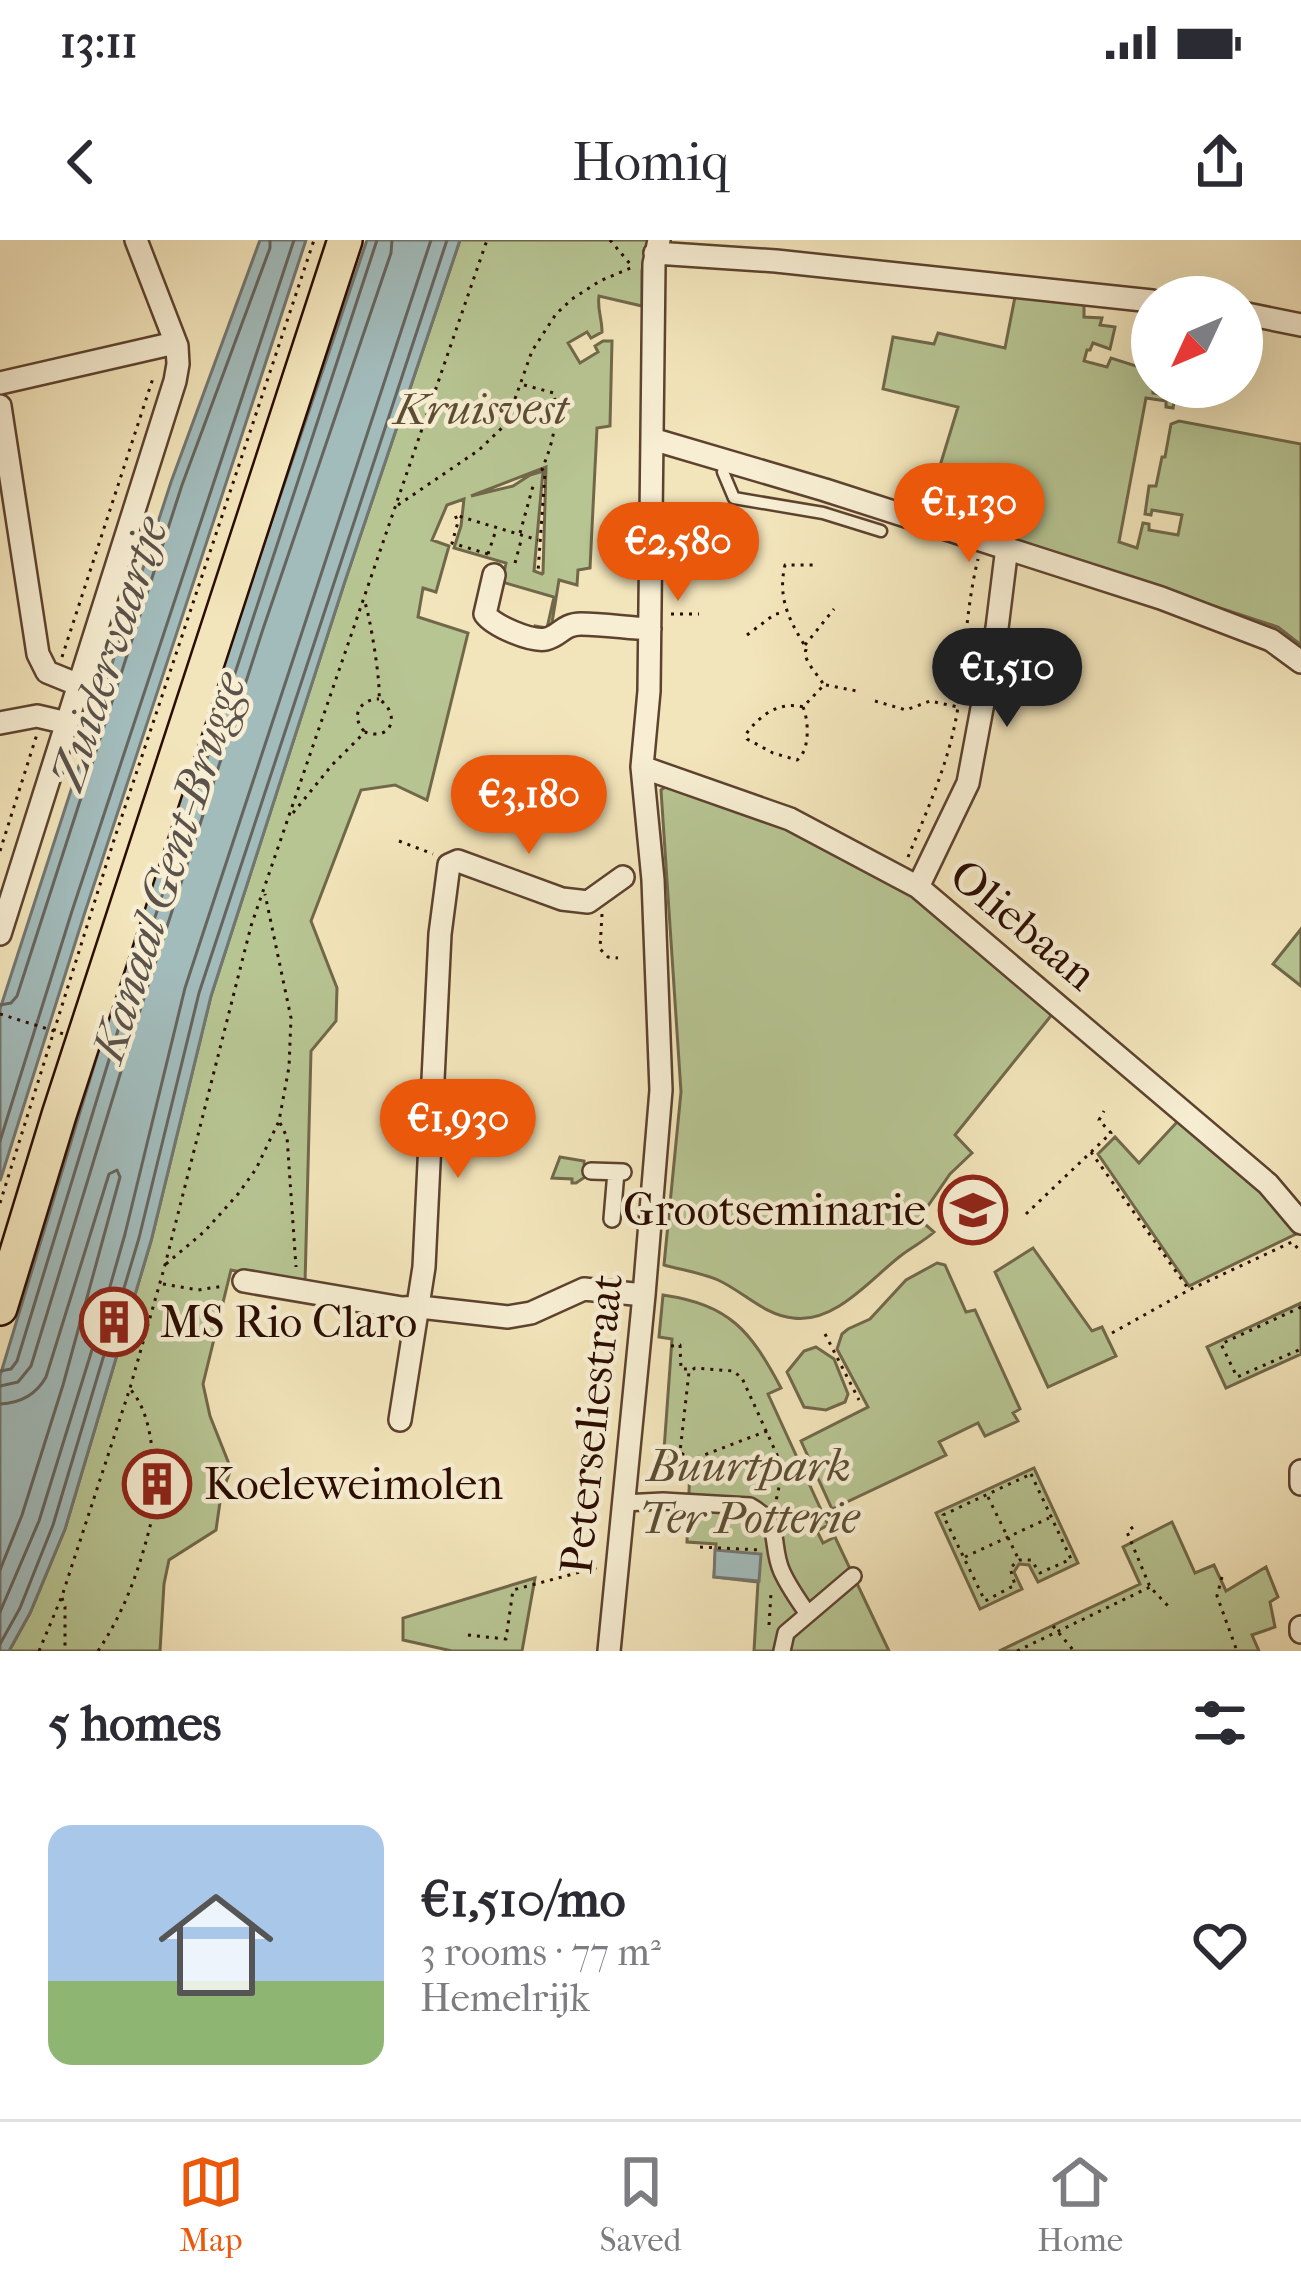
<!DOCTYPE html>
<meta charset="utf-8">
<style>
body{margin:0;font-family:"IM FELL French Canon",serif;background:#f2f2f3;color:#2b2b33;height:100vh;display:flex;flex-direction:column;font-size:45px;white-space:nowrap}
*{box-sizing:border-box;margin:0}
p{font-size:39px;color:#7c7c81}
.icon{flex:none;width:66px;height:66px;fill:none;stroke:currentColor;stroke-width:2;stroke-linecap:round;stroke-linejoin:round}
.map{position:relative;height:1411px;overflow:hidden}
.details{display:flex;flex-direction:column;background:#fff;flex:1}
.details>*{flex:none}
.needle{width:78px;rotate:226deg}
.tools{position:absolute;left:1131px;top:36px;display:grid;gap:24px}
.tools a{display:grid;place-items:center;width:132px;height:132px;border-radius:50%;background:#fff;box-shadow:0 12px 48px #0002;font-size:60px}
.price{position:absolute;translate:-50% -102px;padding:0 27px;border-radius:42px;background:#ea580c;color:#fff;font-size:39px;line-height:78px;filter:drop-shadow(0 3px 6px #0008)}
.price::after{content:'';position:absolute;left:50%;top:72px;width:36px;height:27px;margin-left:-18px;background:inherit;clip-path:polygon(0 0,100% 0,50% 100%)}
.price.on{background:#222;color:#fff}
ul{padding:0;list-style:none}
li{display:flex;align-items:center;gap:36px;height:300px;padding:0 48px}
li span{display:grid;place-items:center;flex:none;width:336px;height:240px;border-radius:24px;color:#555}
li>.icon{margin-inline-start:auto}
span .icon{width:144px;height:144px;fill:#fffc;stroke-width:1}
li b{font-size:51px}
h2{display:flex;justify-content:space-between;align-items:center;height:144px;padding:0 48px;font-size:51px}
.status{display:flex;justify-content:space-between;align-items:center;height:84px;padding:0 60px;background:#fff;direction:ltr}
.status svg{height:33px;fill:currentColor}
header{display:flex;justify-content:space-between;align-items:center;height:156px;padding:0 48px;background:#fff;font-size:54px;font-weight:600}
.tab-bar{display:flex;justify-content:space-around;align-items:center;height:168px;border-top:3px solid #e1e1e2;background:#fff;font-size:33px;color:#7c7c81}
.tab-bar a{display:grid;justify-items:center;gap:6px}
.tab-bar .on{color:#ea580c}
.map>svg:first-child{display:block}
</style>
<div class="status"><b>13:11</b><svg viewBox="0 0 49 12"><path d="M0 12V9h3v3zM5 12V6h3v6zM10 12V3h3v9zM15 12V0h3v12zM26 1h20v11H26zM47 4h2v5h-2z"/></svg></div>
<header><svg class="icon" aria-label="back" viewBox="0 0 24 24"><path d="M15 5l-7 7 7 7"/></svg>Homiq<svg class="icon" aria-label="share" viewBox="0 0 24 24"><path d="M12 15V3M7 8l5-5 5 5M5 13v7h14v-7"/></svg></header>
<div class="map">
<svg width="1301" height="1411" viewBox="0 0 1301 1411">
<rect width="100%" height="100%" fill="#f3e5bb"/>
<filter id="stains"><feTurbulence type="fractalNoise" baseFrequency=".00167" numOctaves="4"/><feColorMatrix values="0 0 0 0 .2 0 0 0 0 .09 0 0 0 0 .02 0 0 0 .5 -.17"/></filter>
<radialGradient id="worn" r=".72"><stop offset=".6" stop-color="#630" stop-opacity="0"/><stop offset="1" stop-color="#630" stop-opacity=".3"/></radialGradient>
<path fill="#b7c593" stroke="#71684a" stroke-width="3" fill-rule="evenodd" d="M460 0H648L642 31V66L599 56C597 69 602 78 602 92L591 98 587 92 568 103 580 123 598 112 595 106 603 101H612L610 186 597 188 590 328 578 330 577 345 559 340 551 389 533 392 535 386 547 388 554 357 502 342 506 323 454 308 461 286 464 259 447 265 432 300 449 306 436 352 423 348 418 377 468 393 427 560 395 545 361 550 311 681 337 748 336 781 311 811 305 1044 231 1030 203 1144 210 1176 231 1229 221 1255 216 1290 169 1320 164 1344 160 1411H9L30 1373 65 1289 151 1001 211 756 344 344ZM546 227 543 333 542 334 534 331 543 231 530 235 513 246 471 256Z
M1015 57 1084 64V77L1102 78 1100 85 1115 87 1110 109 1093 103 1090 110H1087L1084 121 1107 127 1111 118 1152 131 1153 153 1175 157 1173 168 1166 167V161L1146 158 1119 302 1137 308 1143 283 1149 284V290L1178 295 1182 275 1152 270 1151 275 1145 274 1149 246H1156L1162 217H1165L1171 184 1179 181 1301 204V405L1278 387 992 293 1003 262 980 252 946 242 939 229 958 167 883 149 893 97 934 104 938 93 1005 108Z
M668 545 784 586 911 650 1054 772 955 895 972 913 950 934 919 979 934 992C924 1001 914 1006 903 1014 873 1036 836 1084 793 1078 764 1075 744 1052 718 1040 702 1033 682 1030 664 1025L681 852 661 550Z
M1301 689V746L1273 724Z
M1178 881 1257 947 1296 994 1189 1046 1098 914 1115 897 1139 923Z
M560 917 584 921 585 937 576 943H572V939L552 938Z
M1033 1008 1092 1091 1102 1087 1116 1116 1048 1147 995 1032Z
M937 1023 945 1025 966 1072 975 1070 1020 1169 1013 1173 1018 1181 985 1196 978 1183 939 1202 946 1215 832 1269 801 1201 868 1167 837 1109 842 1094 848 1089 870 1079 906 1040Z
M663 1055C730 1065 750 1090 781 1148L768 1154 828 1285 817 1291 823 1303 835 1297 889 1411H754L758 1342 714 1337 716 1304 687 1302 690 1227 663 1224 672 1099 659 1097Z
M1301 1063V1114L1226 1148 1207 1107Z
M816 1107 834 1119 848 1154 845 1162 826 1170 804 1167 787 1132 804 1111Z
M1034 1228 1078 1323 1038 1342 1029 1325 1019 1324 1014 1332 1022 1349 980 1369 936 1273Z
M1172 1282 1195 1333 1214 1325 1226 1351 1266 1327 1278 1357 1270 1362 1275 1387 1252 1395 1259 1411H999L1140 1344 1123 1307Z
M535 1338 522 1411H452L403 1400V1378Z"/>
<path fill="#a2bcbc" stroke="#727671" stroke-width="3" d="M260 0H306L84 675 0 941V769L171 242Z
M367 0H460L344 344 211 756 151 1001 65 1289 30 1373 9 1411H0V1136L107 783 237 383Z
M715 1310 761 1314 759 1341 714 1337Z"/>
<g fill="none" stroke-linecap="round" stroke-linejoin="round">
<path stroke="#66645e" stroke-width="3" d="M0 765 11 763 17 756 182 245 270 8V0
M0 901 72 671 294 0
M0 1131 11 1129 17 1121 119 787 377 0
M0 1146 18 1142 31 1126 133 792 262 392 391 13 392 0
M0 1164C21 1163 36 1155 46 1137L109 934 117 930 120 937 63 1145 22 1275 0 1330
M0 1372 39 1281 91 1113 125 994 185 748 431 0
M0 1404 20 1368 53 1285 139 998 199 753 447 0"/>
<defs>
<path id="service" d="M726 220 723 232 734 258 823 273 881 291"/>
<path id="pedestrian" d="M591 931 623 932
M612 979 616 932
M623 1263 663 1261 750 1266C784 1285 769 1303 782 1332 789 1347 798 1360 808 1374
M782 1411 786 1393 853 1336"/>
<path id="minor" d="M655 13 776 21 1152 61
M1242 73 1301 85
M0 143 166 105 177 106
M0 166 38 414 47 432 79 445
M652 199 825 250 1161 358 1271 400 1301 422
M494 335 485 374C494 386 531 402 546 399 560 396 563 384 581 384 604 384 627 388 650 389
M0 483 37 476 67 483
M642 527 790 579 918 647 1268 944 1301 983
M918 647 968 543 997 388 1007 307
M0 694 175 141 178 124 177 106 136 0
M244 1041 402 1068 420 1067 508 1077 531 1073 584 1049 644 1055
M400 1180 424 1027 440 694 449 625 458 621 562 659 588 662 623 637
M1301 1231V1244
M1301 1387V1392
M609 1411 644 1055 661 850 653 640 642 527 649 451 654 24 659 0"/>
<path id="primary" d="M0 1068 59 875 345 0"/>
</defs>
<use href="#service" stroke="#5d422f" stroke-width="15"/>
<use href="#pedestrian" stroke="#5d422f" stroke-width="20"/>
<use href="#minor" stroke="#5d422f" stroke-width="26"/>
<use href="#primary" stroke="#2b0c00" stroke-width="38"/>
<path stroke="#2b0c00" stroke-width="3" stroke-dasharray="3 6" stroke-linecap="butt" d="M610 0 631 25
M524 145 554 153C558 182 553 203 542 229L545 233 538 332
M398 265 479 210 506 184 532 111 556 74 572 59 600 41 635 26
M520 293 533 246
M488 314 452 303 458 282 455 275 538 300
M488 314 496 290
M515 323 522 297
M671 374H699
M747 395 775 374 783 373
M805 405 834 369
M62 417 154 135
M826 445 857 451
M875 461 906 470 930 461 958 467
M803 467C809 481 810 511 797 520L773 513 747 499 746 494C760 475 779 461 803 467L824 445C819 437 811 428 807 420 802 403 811 416 802 401 787 376 778 355 785 325H818
M364 491C350 476 360 459 379 459
M293 573 332 525 365 492C392 502 401 474 379 459 381 444 370 374 364 360
M399 601 433 614
M0 611 37 494
M908 617C928 568 950 520 958 467 965 417 966 368 978 319
M602 674 600 709 608 717 618 718
M280 883 287 897 296 1027
M1091 912 1187 1047
M0 963 114 600 314 0
M1026 974 1111 893 1099 880 1104 871
M166 1024 205 991 238 954 256 929 279 881 289 827 291 778 265 654
M163 1044 198 1050 224 1046
M1301 1067 1221 1104 1237 1137 1301 1109
M1112 1093 1189 1050 1292 1002 1301 1012
M825 1094 859 1160
M671 1106 680 1105 681 1129H691
M767 1191 691 1220 680 1212 689 1132 695 1128 733 1131 742 1138 783 1228 776 1261
M692 1221 701 1232V1244
M1031 1234 1071 1319 1040 1333 1031 1320H1019L1010 1328 1015 1345 985 1361 943 1275Z
M665 1241 666 1228 699 1230
M988 1257 1018 1318
M1133 1287 1127 1292 1150 1347 1170 1368
M700 1307 761 1310
M965 1317 1049 1278
M1222 1337 1217 1356 1237 1411
M62 1358 65 1367V1411
M769 1385 771 1353
M1053 1386 1074 1411
M468 1395 506 1399 513 1350 599 1327
M39 1411 62 1356 130 1148 165 1025 251 686 487 0
M98 1411C129 1365 144 1315 156 1261L169 1255 176 1241 171 1227 153 1220C151 1196 147 1169 131 1150
M1017 1411 1150 1347"/>
<use href="#service" stroke="#f7eed3" stroke-width="10"/>
<use href="#pedestrian" stroke="#f7eed3" stroke-width="15"/>
<use href="#minor" stroke="#f7eed3" stroke-width="21"/>
<use href="#primary" stroke="#f3e5bb" stroke-width="33"/>
<path stroke="#2b0c00" stroke-width="3" stroke-dasharray="3 6" stroke-linecap="butt" d="M0 774 67 795"/>
</g>
<defs>
<symbol id="university-ring" viewBox="-11 -11 22 22"><circle r="9.5" fill="#f7eed3" stroke="#8f2418" stroke-width="1.5"/><path d="M0-5L7-2L0 1L-7-2ZM-4 1L0 2.5L4 1V4Q0 6-4 4Z" fill="#8f2418"/></symbol>
<symbol id="building-ring" viewBox="-11 -11 22 22"><circle r="9.5" fill="#f7eed3" stroke="#8f2418" stroke-width="1.5"/><path d="M-4-6H4V6H1V3H-1V6H-4ZM-2.5-4.3h1.7v1.8h-1.7ZM.8-4.3h1.7v1.8H.8ZM-2.5-1h1.7V.8h-1.7ZM.8-1h1.7V.8H.8Z" fill="#8f2418"/></symbol>
</defs>
<g fill-rule="evenodd">
<use href="#university-ring" x="935" y="932" width="76" height="76"/>
<use href="#building-ring" x="76" y="1044" width="76" height="76"/>
<use href="#building-ring" x="119" y="1206" width="76" height="76"/>
</g>
<g text-anchor="middle" dominant-baseline="central" stroke-width="9" stroke-linejoin="round" paint-order="stroke">
<g font-size="45" font-style="italic" fill="#5c4d33" stroke="#f7eed3">
<text x="481" y="169">Kruisvest</text>
<text x="749" y="1226">Buurtpark<tspan x="749" dy="52">Ter Potterie</tspan></text>
</g>
<g font-size="45" fill="#2b0c00" stroke="#f7eed3">
<text transform="translate(1023 685) rotate(40)">Oliebaan</text>
<text transform="translate(592 1184) rotate(-84)">Peterseliestraat</text>
</g>
<g font-size="45" fill="#2b0c00" stroke="#f7eed3" text-anchor="start">
<text x="926" y="970" text-anchor="end">Grootseminarie</text>
<text x="160" y="1082">MS Rio Claro</text>
<text x="204" y="1244">Koeleweimolen</text>
</g>
<g font-size="48" font-style="italic" fill="#5b524b" stroke="#f7eed3">
<text transform="translate(109 413) rotate(-72)">Zuidervaartje</text>
<text transform="translate(168 627) rotate(-72)">Kanaal Gent-Brugge</text>
</g>
</g>
<rect width="100%" height="100%" filter="url(#stains)"/>
<rect width="100%" height="100%" fill="url(#worn)"/>
</svg>
<div class="tools">
<a><svg class="needle" viewBox="-14 -14 28 28"><path d="M0-13l5 13h-10z" fill="#e53935"/><path d="M0 13l5-13h-10z" fill="#7c7c81"/></svg></a>
</div>
<b class="price" style="left:969px;top:325px">€1,130</b>
<b class="price" style="left:678px;top:364px">€2,580</b>
<b class="price on" style="left:1007px;top:490px">€1,510</b>
<b class="price" style="left:529px;top:617px">€3,180</b>
<b class="price" style="left:458px;top:941px">€1,930</b>
</div>
<section class="details">
<h2>5 homes<svg class="icon" aria-label="filters" viewBox="0 0 24 24"><path d="M4 7h16M4 17h16"/><circle cx="9" cy="7" r="2"/><circle cx="15" cy="17" r="2"/></svg></h2>
<ul>
<li><span style="background:linear-gradient(#a9c7e8 65%,#8fb573 0)"><svg class="icon" aria-label="home" viewBox="0 0 24 24"><path d="M3 11l9-7 9 7M6 9v11h12V9"/></svg></span><div><b>€1,510/mo</b><p>3 rooms · 77 m²</p><p>Hemelrijk</p></div><svg class="icon" aria-label="heart" viewBox="0 0 24 24"><path d="M12 20l-8-8c-3-5 5-10 8-4 3-6 11-1 8 4z"/></svg></li>
</ul>
</section>
<nav class="tab-bar">
<a class="on"><svg class="icon" aria-label="map" viewBox="0 0 24 24"><path d="M3 6l6-2 6 2 6-2v14l-6 2-6-2-6 2zM9 4v14M15 6v14"/></svg>Map</a>
<a><svg class="icon" aria-label="saved" viewBox="0 0 24 24"><path d="M7 4h10v16l-5-4-5 4z"/></svg>Saved</a>
<a><svg class="icon" aria-label="home" viewBox="0 0 24 24"><path d="M3 11l9-7 9 7M6 9v11h12V9"/></svg>Home</a>
</nav>
